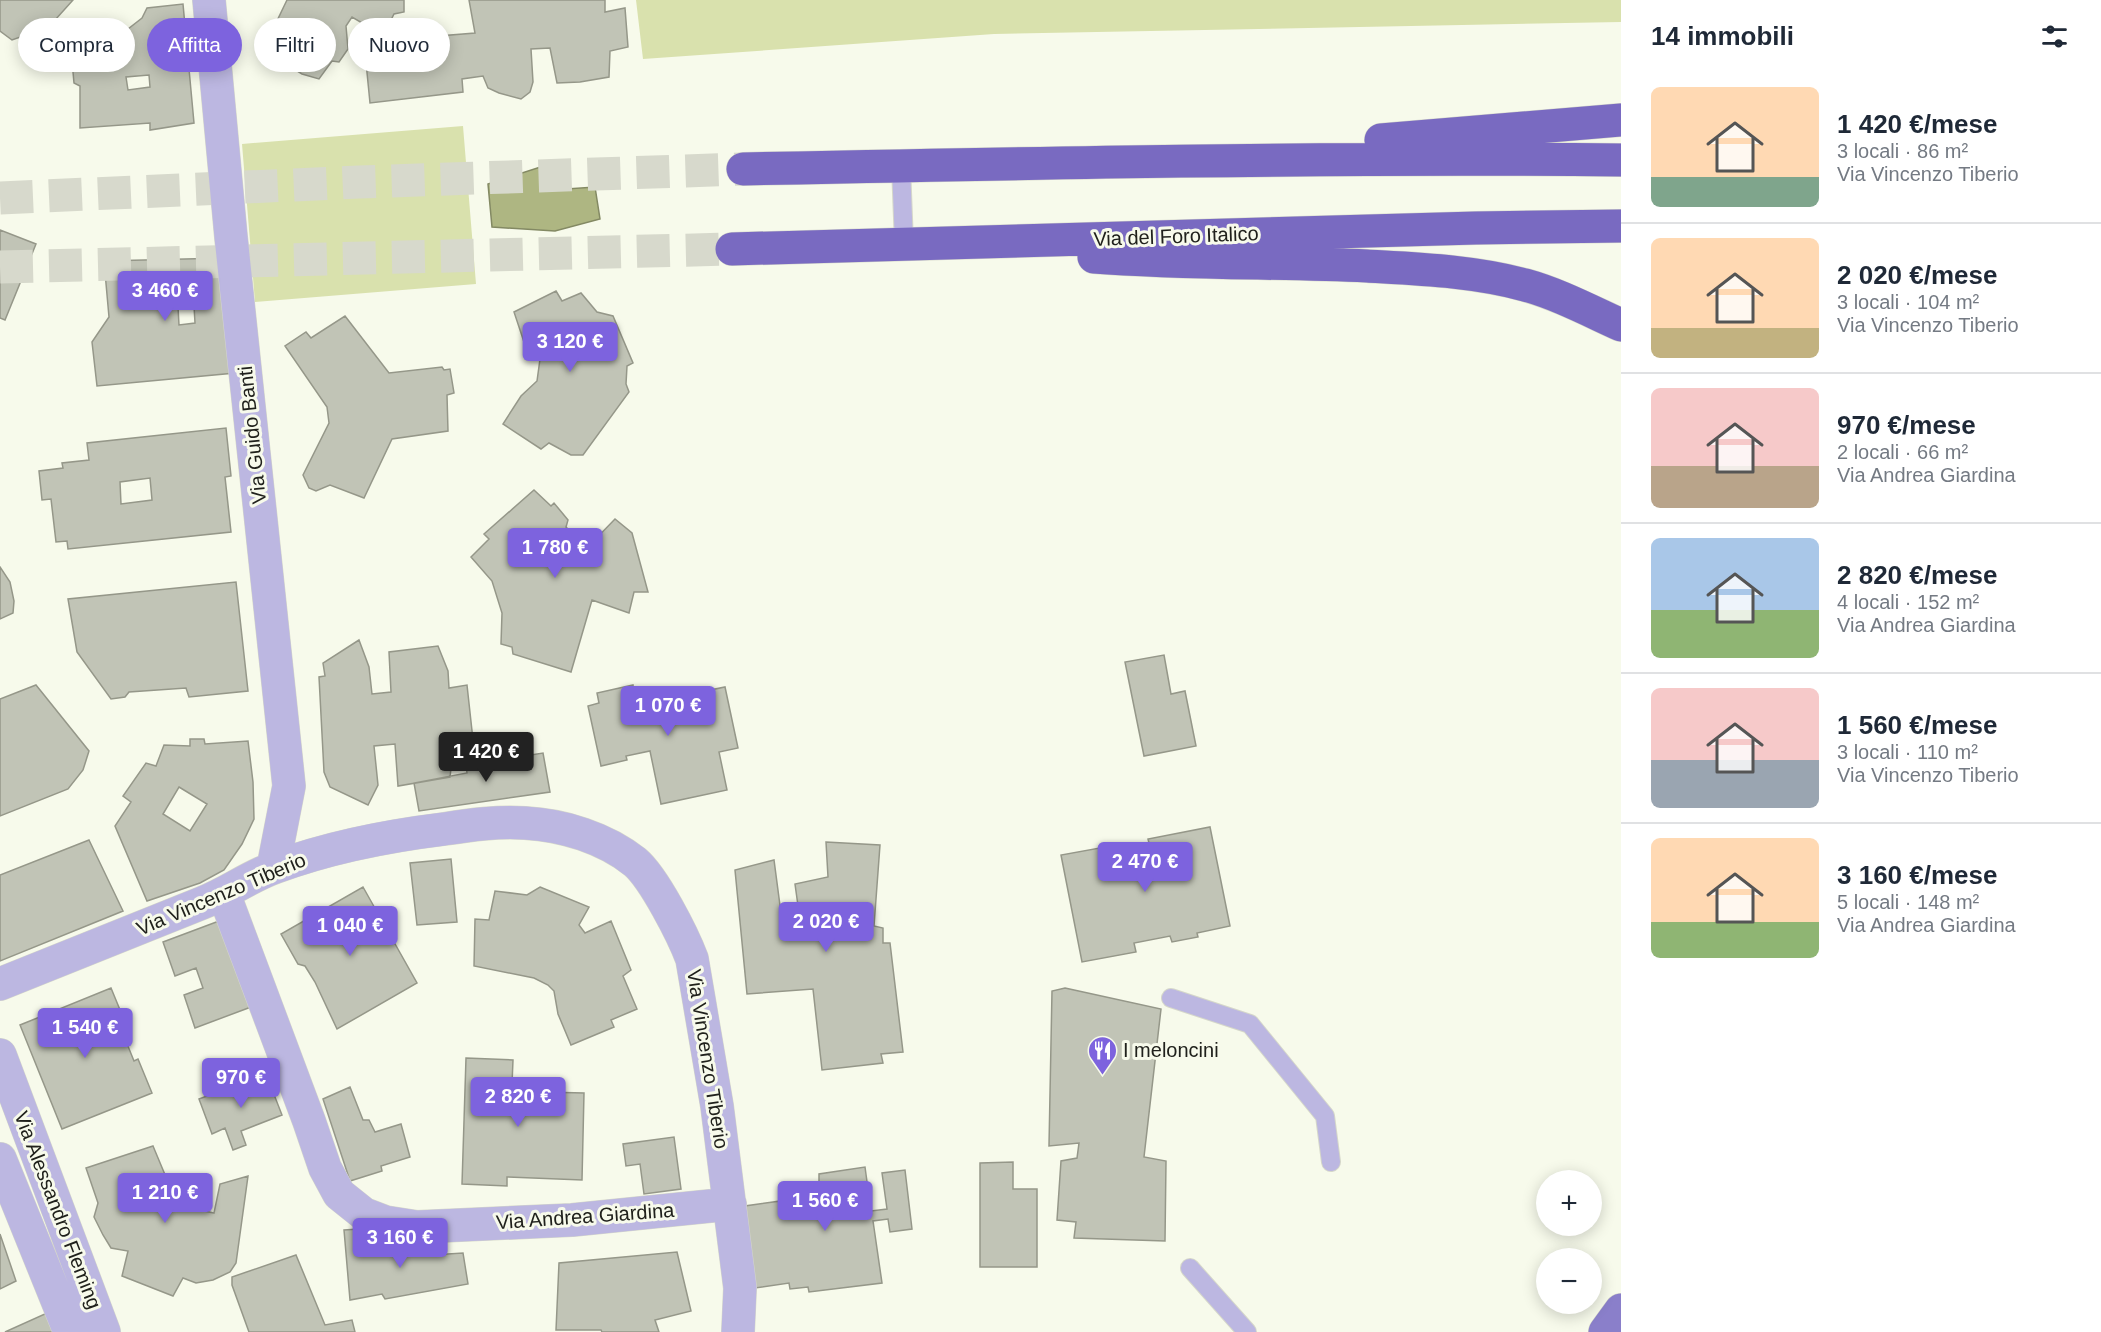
<!DOCTYPE html>
<html lang="it">
<meta charset="utf-8">
<style>
body{margin:0;font-family:Helvetica,sans-serif;background:#f2f2f3;color:#1f2937;height:100vh;display:flex;flex-direction:column;font-size:22px;white-space:nowrap}
*{box-sizing:border-box;margin:0}
p{font-size:20px;color:#747a83}
.icon{flex:none;width:33px;height:33px;fill:none;stroke:currentColor;stroke-width:2;stroke-linecap:round;stroke-linejoin:round}
.map{position:relative;flex:1;overflow:hidden}
.panel{display:flex;flex-direction:column;background:#fff;width:480px}
.panel>*{flex:none}
.hud{position:absolute;left:18px;top:18px;width:570px;height:54px;display:flex;gap:12px}
.fabs{position:absolute;left:1536px;top:1170px;display:grid;gap:12px}
.fabs a{display:grid;place-items:center;width:66px;height:66px;border-radius:50%;background:#fff;box-shadow:0 3px 15px #0003;font-size:30px}
.price{position:absolute;translate:-50% -51px;padding:0 14px;border-radius:6px;background:#7d63de;color:#fff;font-size:20px;line-height:39px;filter:drop-shadow(0 2px 3px #0008)}
.price::after{content:'';position:absolute;left:50%;top:36px;width:18px;height:14px;margin-left:-9px;background:inherit;clip-path:polygon(0 0,100% 0,50% 100%)}
.price.current{background:#222;color:#fff}
ul{padding:0;list-style:none}
li{display:flex;align-items:center;gap:18px;height:150px;padding:0 30px}
li+li{border-top:2px solid #e0e1e3}
li span{display:grid;place-items:center;flex:none;width:168px;height:120px;border-radius:9px;color:#555}
li>.icon{margin-inline-start:auto}
span .icon{width:72px;height:72px;fill:#fffc;stroke-width:1}
li b{font-size:26px}
h2{display:flex;justify-content:space-between;align-items:center;height:72px;padding:0 30px;font-size:26px}
.pill{padding:0 21px;border-radius:27px;background:#fff;box-shadow:0 3px 15px #0003;font-size:21px;line-height:54px}
.pill.current{background:#7d63de;color:#fff}
main{display:flex;flex:1;min-height:0}
.map>svg:first-child{display:block}
</style>
<main>
<div class="map">
<svg width="1621" height="1332" viewBox="0 0 1621 1332">
<rect width="100%" height="100%" fill="#f7faeb"/>
<path fill="#d9e1ad" d="M636 0H1621V22L994 34 643 59Z
M463 126 476 284 255 302 242 144Z"/>
<path fill="#aeb682" stroke="#838963" stroke-width="1.5" d="M553 163 561 182 552 186V190L595 187 600 219 555 231 492 227 488 184Z"/>
<path fill="#c1c4b6" stroke="#959789" stroke-width="1.5" fill-rule="evenodd" d="M0 0H73L38 39 26 35 12 40 0 31Z
M287 0H404V12L394 14 387 28 374 22 367 26 352 17 346 26 348 49 339 62 332 61 319 79 302 74 291 67 274 69 269 64 267 56 262 52Z
M469 0H605V12L625 8 628 47 610 51 609 77 580 82 557 83 550 48 531 49 533 82 530 92 521 99 499 93 488 88 483 76 462 79 463 92 370 103 364 42 475 33Z
M183 4 194 123 150 130V123L80 128V86L74 83 73 72 142 18 147 8ZM149 75 150 87 128 90 126 77Z
M0 230 36 244 5 320 0 318Z
M225 258 235 373 97 386 92 342 109 317 104 261ZM194 306 195 323 179 325 178 307Z
M556 291 562 301 581 293 597 312 613 316 633 363 627 366 626 384 629 392 583 455H571L549 443 541 449 503 424 521 396 537 381 540 359 526 348 514 312Z
M345 316 389 373 442 367 444 370 450 369 454 393 447 395 448 431 392 439 364 498 330 485 316 491 309 488 303 475 329 423 327 407 285 346 306 332 311 338Z
M226 428 231 476 225 477 231 532 68 549 67 541 56 542 51 499 42 500 39 471 63 468 62 463 89 460 87 443ZM150 478 152 500 121 504 120 482Z
M534 490 551 506 554 503 568 520 566 527 586 549 615 519 632 533 648 592H634L629 613 592 600 571 672 513 654 512 647 501 644 502 613 492 581 471 557 489 539 484 534Z
M0 567 10 582 14 601 13 613 0 619Z
M236 582 248 691 189 697 186 688 129 692 125 697 111 699 77 652 68 599Z
M359 640 369 667 372 694 391 692 389 652 438 646 448 671 449 688 467 685 474 749 453 751 450 777 398 786 395 744 374 746 378 785 368 805 330 787 324 772 319 677 325 676 323 663Z
M1164 655 1171 694 1185 691 1196 746 1144 756 1125 662Z
M36 685 89 751 83 770 68 789 0 816V699Z
M633 685 634 692 655 688 657 701 725 687 738 748 719 752 727 790 661 804 650 751 626 756 627 760 601 766 588 706 599 703 597 693Z
M190 739H204L205 744 248 741 253 782 254 819 242 844 224 870 200 883 147 901 115 826 131 802 123 796 146 763 156 766 164 745 190 746ZM179 787 207 804 190 831 163 814Z
M543 753 550 792 419 811 414 783 467 773 466 765Z
M1210 827 1230 926 1197 933 1198 937 1172 942 1170 936 1134 943 1136 952 1082 962 1061 855 1116 845 1117 849 1149 843 1148 839Z
M89 840 123 911 0 961V875Z
M826 842 880 845 874 926 883 928V943H890L903 1052 881 1054 883 1063 822 1070 813 989 747 994 735 870 774 860 781 913H799L795 884 828 877Z
M451 859 457 922 417 925 410 863Z
M363 887 417 983 337 1029 315 982 305 966 298 964 281 934Z
M540 887 589 907 579 925 585 933 611 921 631 970 623 976 637 1009 611 1020 614 1027 571 1045 558 1014 554 991 548 985 534 978 474 966 475 919 489 920 495 891 527 895Z
M219 921 251 1007 195 1028 184 995 203 988 196 968 175 976 163 942Z
M111 988 125 1022 119 1024 134 1061 138 1059 152 1093 62 1129 20 1025Z
M1065 988 1161 1009 1144 1157 1166 1161 1165 1241 1074 1238 1076 1222 1057 1220 1061 1161 1077 1158 1079 1143 1049 1146 1052 991Z
M466 1058 513 1060 512 1084 542 1085V1092L584 1093 582 1180 507 1177V1186L462 1184Z
M266 1074 282 1115 241 1131 246 1145 233 1150 225 1128 212 1134 199 1099Z
M350 1087 363 1120H369L375 1132 401 1124 410 1157 381 1166 382 1171 350 1181 323 1099Z
M674 1137 681 1189 644 1194 640 1164 626 1166 623 1144Z
M153 1146 176 1201 185 1207 214 1213 220 1184 248 1176 236 1263 230 1272 213 1280 196 1283 183 1278 173 1296 122 1276 128 1251 111 1248 103 1235 94 1217 98 1203 86 1168Z
M1013 1162V1189H1037V1267H980V1163Z
M865 1167 871 1211 887 1209 882 1173 905 1170 912 1229 890 1232 888 1219 873 1221 882 1283 809 1292 808 1287 790 1289 789 1283 755 1288 745 1206 780 1201 779 1193 800 1190 799 1185 819 1182V1174Z
M359 1229 360 1250 432 1243V1255L463 1253 468 1284 385 1299 382 1294 350 1300 344 1230Z
M0 1234 16 1281 0 1289Z
M677 1252 691 1311 655 1320 659 1332H602L601 1330H556L559 1263Z
M296 1255 325 1325 352 1320 355 1332H249L232 1285V1277Z
M47 1313 53 1332H5Z"/>
<g fill="none" stroke-linecap="round" stroke-linejoin="round">
<path stroke="#d7d9cc" stroke-width="33" stroke-dasharray="33 16" stroke-linecap="butt" d="M0 198 359 182 743 169
M0 267 732 249"/>
<defs>
<path id="lane" d="M901 166 904 244
M1171 998 1250 1024 1325 1116 1331 1162
M1190 1268 1247 1332"/>
<path id="street" d="M209 0 231 237 289 786 273 868
M224 894 309 1121 325 1168 339 1194 364 1214 385 1222 417 1227 572 1220 730 1204
M0 984C67 957 135 930 202 903 228 893 250 876 276 867 330 847 387 836 444 829 470 825 498 821 525 823 563 825 605 838 635 862 654 878 683 935 692 959L717 1106 740 1288 738 1332
M0 1055 104 1332
M0 1159 70 1332"/>
<path id="primary" d="M1605 1332 1621 1310"/>
<path id="highway" d="M1381 140 1621 120
M743 169C1035 163 1328 157 1621 160
M732 249 1476 228 1621 226
M1094 257C1185 264 1276 262 1367 266 1419 269 1474 271 1525 285 1558 294 1590 311 1621 325"/>
</defs>
<use href="#lane" stroke="#d5d7ca" stroke-width="20"/>
<use href="#street" stroke="#d5d7ca" stroke-width="34"/>
<use href="#primary" stroke="#d5d7ca" stroke-width="34"/>
<use href="#highway" stroke="#d5d7ca" stroke-width="34"/>
<use href="#lane" stroke="#bcb7e1" stroke-width="18"/>
<use href="#street" stroke="#bcb7e1" stroke-width="33"/>
<use href="#primary" stroke="#8a7fca" stroke-width="33"/>
<use href="#highway" stroke="#796ac1" stroke-width="33"/>
</g>
<defs>
<symbol id="restaurant-pin" viewBox="-11 -11 22 30"><path d="M0 17L-7.5 6A9.5 9.5 0 1 1 7.5 6Z" fill="#7d63de" stroke="#f7faeb"/><path d="M-5-6h1v4h1v-4h1v4h1v-4h1v5L-1.5 .5V6h-2V.5L-5-1ZM5-6V6H3V1.5H1.5Q1.5-4 5-6Z" fill="#fff"/></symbol>
</defs>
<g fill-rule="evenodd">
<use href="#restaurant-pin" x="1086" y="1034" width="33" height="45"/>
</g>
<g text-anchor="middle" dominant-baseline="central" stroke-width="6" stroke-linejoin="round" paint-order="stroke">
<g font-size="20" fill="#20211c" stroke="#f7faeb">
<text transform="translate(1176 236) rotate(-2)">Via del Foro Italico</text>
<text transform="translate(252 435) rotate(-96)">Via Guido Banti</text>
<text transform="translate(221 894) rotate(-23)">Via Vincenzo Tiberio</text>
<text transform="translate(708 1059) rotate(81)">Via Vincenzo Tiberio</text>
<text transform="translate(58 1210) rotate(69)">Via Alessandro Fleming</text>
<text transform="translate(585 1216) rotate(-4)">Via Andrea Giardina</text>
</g>
<g font-size="20" fill="#20211c" stroke="#f7faeb" text-anchor="start">
<text x="1123" y="1050">I meloncini</text>
</g>
</g>
</svg>
<div class="fabs">
<a>+</a>
<a>−</a>
</div>
<b class="price" style="left:165px;top:322px">3 460 €</b>
<b class="price" style="left:570px;top:373px">3 120 €</b>
<b class="price" style="left:555px;top:579px">1 780 €</b>
<b class="price" style="left:668px;top:737px">1 070 €</b>
<b class="price current" style="left:486px;top:783px">1 420 €</b>
<b class="price" style="left:1145px;top:893px">2 470 €</b>
<b class="price" style="left:826px;top:953px">2 020 €</b>
<b class="price" style="left:350px;top:957px">1 040 €</b>
<b class="price" style="left:85px;top:1059px">1 540 €</b>
<b class="price" style="left:241px;top:1109px">970 €</b>
<b class="price" style="left:518px;top:1128px">2 820 €</b>
<b class="price" style="left:165px;top:1224px">1 210 €</b>
<b class="price" style="left:825px;top:1232px">1 560 €</b>
<b class="price" style="left:400px;top:1269px">3 160 €</b>
<div class="hud">
<a class="pill">Compra</a>
<a class="pill current">Affitta</a>
<a class="pill">Filtri</a>
<a class="pill">Nuovo</a>
</div>
</div>
<section class="panel">
<h2>14 immobili<svg class="icon" aria-label="filters" viewBox="0 0 24 24"><path d="M4 7h16M4 17h16"/><circle cx="9" cy="7" r="2"/><circle cx="15" cy="17" r="2"/></svg></h2>
<ul>
<li><span style="background:linear-gradient(#ffd9b3 75%,#7fa58c 0)"><svg class="icon" aria-label="home" viewBox="0 0 24 24"><path d="M3 11l9-7 9 7M6 9v11h12V9"/></svg></span><div><b>1 420 €/mese</b><p>3 locali · 86 m²</p><p>Via Vincenzo Tiberio</p></div></li>
<li><span style="background:linear-gradient(#ffd9b3 75%,#c2b280 0)"><svg class="icon" aria-label="home" viewBox="0 0 24 24"><path d="M3 11l9-7 9 7M6 9v11h12V9"/></svg></span><div><b>2 020 €/mese</b><p>3 locali · 104 m²</p><p>Via Vincenzo Tiberio</p></div></li>
<li><span style="background:linear-gradient(#f6c9c9 65%,#b9a48a 0)"><svg class="icon" aria-label="home" viewBox="0 0 24 24"><path d="M3 11l9-7 9 7M6 9v11h12V9"/></svg></span><div><b>970 €/mese</b><p>2 locali · 66 m²</p><p>Via Andrea Giardina</p></div></li>
<li><span style="background:linear-gradient(#a9c7e8 60%,#8fb573 0)"><svg class="icon" aria-label="home" viewBox="0 0 24 24"><path d="M3 11l9-7 9 7M6 9v11h12V9"/></svg></span><div><b>2 820 €/mese</b><p>4 locali · 152 m²</p><p>Via Andrea Giardina</p></div></li>
<li><span style="background:linear-gradient(#f6c9c9 60%,#9aa5b1 0)"><svg class="icon" aria-label="home" viewBox="0 0 24 24"><path d="M3 11l9-7 9 7M6 9v11h12V9"/></svg></span><div><b>1 560 €/mese</b><p>3 locali · 110 m²</p><p>Via Vincenzo Tiberio</p></div></li>
<li><span style="background:linear-gradient(#ffd9b3 70%,#8fb573 0)"><svg class="icon" aria-label="home" viewBox="0 0 24 24"><path d="M3 11l9-7 9 7M6 9v11h12V9"/></svg></span><div><b>3 160 €/mese</b><p>5 locali · 148 m²</p><p>Via Andrea Giardina</p></div></li>
</ul>
</section>
</main>
